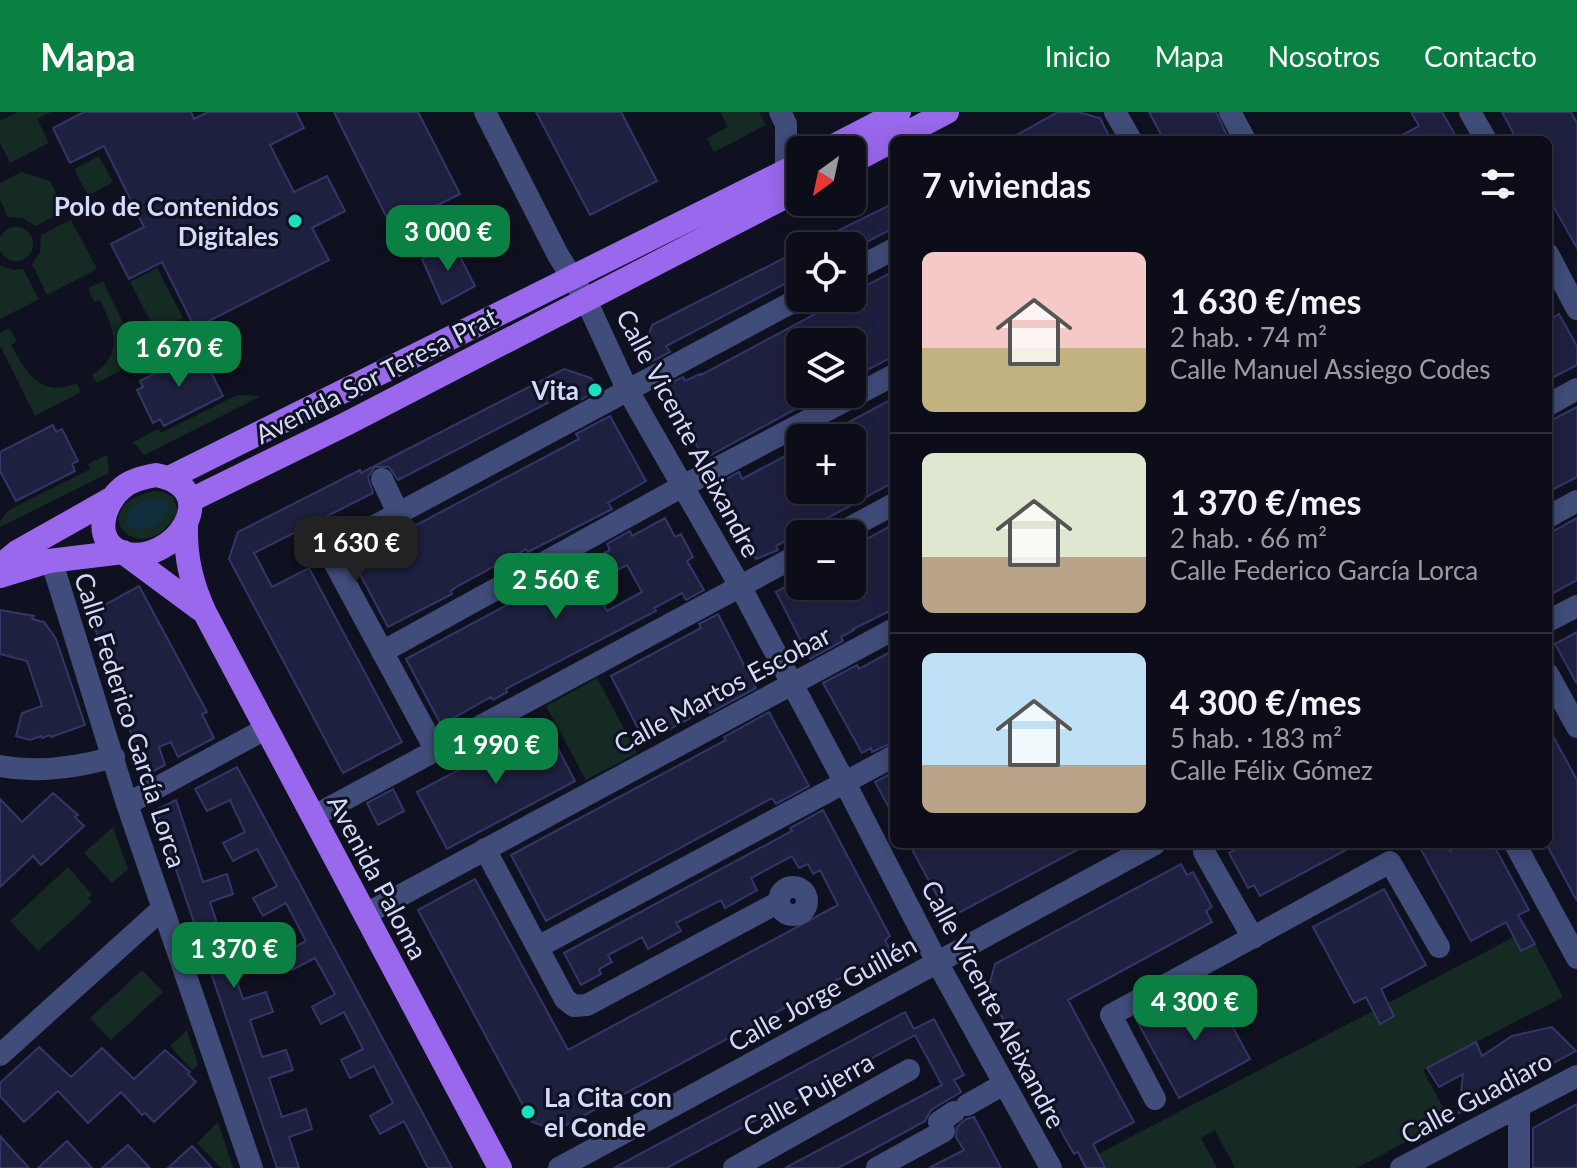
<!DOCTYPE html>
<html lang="es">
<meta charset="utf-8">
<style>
body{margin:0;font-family:Lato,sans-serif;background:#151621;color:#f1f3f6;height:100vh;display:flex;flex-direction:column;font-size:30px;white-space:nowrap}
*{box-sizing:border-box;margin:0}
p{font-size:26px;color:#9a9ca2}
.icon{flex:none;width:44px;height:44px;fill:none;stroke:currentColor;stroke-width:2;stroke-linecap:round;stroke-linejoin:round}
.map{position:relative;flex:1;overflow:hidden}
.side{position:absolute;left:890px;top:24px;width:662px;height:712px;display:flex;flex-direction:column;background:#0c0d18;border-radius:12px;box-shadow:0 4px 20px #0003,0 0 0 2px #2c2d37}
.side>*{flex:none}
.needle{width:52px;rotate:213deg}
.tools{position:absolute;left:786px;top:24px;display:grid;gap:16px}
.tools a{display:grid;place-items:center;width:80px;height:80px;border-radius:12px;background:#0c0d18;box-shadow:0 4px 20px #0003,0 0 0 2px #2c2d37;font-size:40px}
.price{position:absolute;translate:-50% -68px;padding:0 18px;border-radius:16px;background:#0b8043;color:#fff;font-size:26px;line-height:52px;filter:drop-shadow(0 2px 4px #0008)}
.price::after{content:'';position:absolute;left:50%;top:48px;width:24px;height:18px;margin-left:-12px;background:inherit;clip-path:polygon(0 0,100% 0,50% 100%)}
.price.selected{background:#222;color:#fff}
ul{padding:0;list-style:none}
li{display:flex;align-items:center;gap:24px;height:200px;padding:0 32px}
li+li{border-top:2px solid #2c2d37}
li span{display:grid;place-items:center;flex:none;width:224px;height:160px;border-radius:12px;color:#555}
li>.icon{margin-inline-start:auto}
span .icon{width:96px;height:96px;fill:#fffc;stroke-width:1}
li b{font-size:34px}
h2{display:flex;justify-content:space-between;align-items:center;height:96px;padding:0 32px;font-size:34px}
header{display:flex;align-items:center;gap:48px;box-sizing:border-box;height:112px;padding:0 40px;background:#0b8043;color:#fff}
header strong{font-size:38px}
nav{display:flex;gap:44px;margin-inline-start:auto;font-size:28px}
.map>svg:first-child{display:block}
</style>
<header>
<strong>Mapa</strong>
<nav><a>Inicio</a><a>Mapa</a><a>Nosotros</a><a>Contacto</a></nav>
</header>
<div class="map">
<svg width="1577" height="1056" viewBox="0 0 1577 1056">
<rect width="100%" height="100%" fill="#101120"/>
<path fill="#142a23" d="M18 0H51L37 7 49 31 10 51 0 31V9Z
M720 0H759L766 13 714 40 707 26 728 15Z
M99 44 113 70 88 84 74 57Z
M21 60 50 69 65 98 36 114 22 106 8 105 0 88V71Z
M71 108 97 157 47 183 32 152 40 141 41 123Z
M-1 132a17 17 0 1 1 34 0a17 17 0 1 1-34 0Z
M0 153 13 158 23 157 39 187 0 207Z
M157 156 183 206 156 220 130 170Z
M103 169 141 248 97 271 92 263C125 242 114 217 100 188L94 190 88 176Z
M9 216 17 229 11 233C26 260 40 287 77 271L81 280 35 304 0 233V221Z
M237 283 261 284 144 343 133 330 158 317 161 321Z
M107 343 109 361 0 415V409L9 398 91 357 88 352Z
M153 379 164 380 173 385 178 399C144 464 78 397 153 379Z
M597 566 637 641 586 668 546 594Z
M518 603 525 617 466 648 459 635Z
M113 715 128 757 112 771 84 741Z
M68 755 92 783 88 786 92 790 38 839 10 809Z
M1514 825 1521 839 1535 832 1563 885 1423 958 1449 1007 1357 1056H1235L1215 1018 1201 1026 1217 1056H1105L1098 1042 1373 899 1380 912 1394 904 1388 891Z
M142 858 163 880 111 928 90 906Z
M187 918 198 953 192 958 170 934Z
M218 1010 233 1056H221L197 1031Z"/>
<path fill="#112d3e" d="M156 387 165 388 169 392C167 412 145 424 127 413L128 401 141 390Z"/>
<path fill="#1e203f" stroke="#333668" stroke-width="2" fill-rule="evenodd" d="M84 0H191L194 7 208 0H296L304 16 270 33 294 80 327 64 345 99 312 116 329 148 195 216 162 150 129 167 111 132 144 115 104 34 70 51 53 16Z
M334 0H418L460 82 392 116Z
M536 0H621L657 69 590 103Z
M1058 0H1078L1100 6 1111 28H1008Z
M1149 0H1216L1229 28H1164Z
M1411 0H1442L1458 28H1393L1419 14Z
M1502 0H1571L1577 11V136L1548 85V28H1517Z
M894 91V116L859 134H807Z
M453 131 475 174 442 192 422 147Z
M800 138V164L666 234 670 240 651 250 644 238 652 213Z
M894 159V244L852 266V230H800V282H823L704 347 665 274 683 265 685 269 700 262 701 263 845 186H852V181Z
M1559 202 1577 234V253L1548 268V208Z
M200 238 223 284 164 314 160 307 153 311 137 278 143 275 140 269Z
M564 257 591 266 598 278 577 290 559 285 398 368 389 355H375L368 365 373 381 254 441 272 475 309 456 402 630 343 661 229 447 238 420 360 358 361 361Z
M894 286V370L776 434 778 438 756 447 717 372 739 360 742 367 800 336V378H852V326H819Z
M1577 295V365L1548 380V310Z
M610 304 646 369 608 391 612 397 528 440 526 437 458 474 451 479 452 482 388 515 352 447 579 327 576 322Z
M53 313 56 320 62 317 78 349 72 352 75 359 16 389 0 359V340Z
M665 406 675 425 681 422 693 445 687 449 704 478 686 488 682 481 654 496 656 499 506 577 507 580 493 588 491 585 441 613 406 547 610 438 607 432 630 419 632 424ZM627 453 642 480 607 499 592 471Z
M1577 406V468L1548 484V422Z
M894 412V497L853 517 854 518 841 525 843 529 810 547 776 480 799 467 800 474H852V435Z
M139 474 207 600 202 602 214 626 178 645 171 630 159 635 165 653 148 662 137 643 141 641 132 624 90 501Z
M0 498 34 504 32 507 44 510 56 527 85 613 51 625 50 623 42 626 41 624 30 628 16 624 22 601 42 594 27 549 0 542Z
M718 502 756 576 710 601 708 597 645 630 611 564 701 516 699 512Z
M1577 520V572L1555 532Z
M894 538V630L872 640 871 636 862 641 823 571 857 553 859 557Z
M769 600 809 674 776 692 772 686 546 809 511 743 726 628 724 625Z
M545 612 575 669 447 737 417 680Z
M1548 615 1577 668V789L1548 735Z
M237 655 250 679 452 1056H428L404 1009 380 1022 370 1004 393 991 374 954 350 966 341 948 363 937 344 900 321 912 312 895 335 882 315 846 292 858 283 841 306 829 286 791 263 804 253 786 277 774 257 737 233 749 223 731 245 720 230 688 207 699 195 677Z
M894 660V705L875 670Z
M393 677 404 699 378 713 367 691Z
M53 681 78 703 75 705 84 714 41 753 33 744 0 775V687L22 710Z
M176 688 203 770 227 762 233 782 210 790 223 829 246 821 253 841 230 849 243 887 266 880 273 900 250 908 262 945 286 938 293 958 269 966 282 1005 306 997 312 1017 289 1025 299 1056H277L156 698Z
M823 698 890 824 885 828 891 839 557 1018 532 1010 418 798 475 767 568 938 838 793 820 758 813 762 808 752 799 756 792 744 751 766 757 778 725 796 721 788 676 811 681 819 648 837 642 825 608 843 612 850 599 857 601 862 581 873 564 841 792 719 790 716Z
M909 732H1088L949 806Z
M1232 732H1357L1260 784 1254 773 1248 776 1229 741 1235 738Z
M1418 732H1446L1450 739 1462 732H1493L1529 798 1518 803 1535 832 1521 839 1506 810 1471 829Z
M1181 752 1187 763 1193 760 1212 795 1206 799 1212 810 1068 888 1134 1010 1093 1032 1105 1056H1086L1078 1040 1074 1042 1066 1028 988 878 995 852Z
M1384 777 1426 853 1381 877 1394 904 1380 912 1366 885 1354 891 1313 815Z
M1209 871 1250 947 1179 986 1137 909 1157 898 1164 911 1197 894 1190 881Z
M905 900 914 917 934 907 964 963 954 968 961 980 931 998 925 1009 872 1038 838 1056H785L942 973 915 923 667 1056H614Z
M1552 915 1576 939 1459 1001 1463 962 1439 975 1427 956 1476 930 1482 944 1512 924Z
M39 935 71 965 102 936 134 967 165 938 190 960 188 962 196 970 154 1010 145 1001 142 1003 121 980 88 1011 58 979 24 1010 0 984V971Z
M1577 992V1056H1533V1016Z
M974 1005 1001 1056H929L964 1038 956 1025 957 1015 966 1007Z
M0 1024 29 1056H0Z
M67 1029 92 1056H38Z
M128 1033 150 1056H102Z
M192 1034 212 1056H168Z"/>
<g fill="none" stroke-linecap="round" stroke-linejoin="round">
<path stroke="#404d7a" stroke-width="22" d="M485 0 558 143 586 188 627 277 740 474 845 671 937 850 1051 1056
M780 0 786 12V59
M1115 0 1131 28
M1230 0 1245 28
M1470 0 1486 28
M1548 142 1577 197
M852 159 894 137
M1548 293 1577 277
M382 367 398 401
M1548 405 1577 389
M838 422 894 392
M49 449 55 460 127 692 252 1056
M1548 509 1577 494
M382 540 681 375 894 263
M1548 562 1577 615
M435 637 328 439 800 186
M0 654C37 661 79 655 114 645
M127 692 267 616
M314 704 800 442
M1515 732 1577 846
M485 737 565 887 574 894 587 893 779 790
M1204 740 1253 826
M779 789a14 14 0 1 1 28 0a14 14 0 1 1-28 0Z
M366 802 894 517
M538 835 894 644
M0 943 162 797
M1155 987 1111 903 1390 750 1439 835
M967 993 1004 972
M1519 994V1056
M559 1056 1155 732
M734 1056 909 958
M877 1056 944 1019 939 1010 954 1000
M1401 1056 1577 964"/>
<path stroke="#9968ed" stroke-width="24" d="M826 38 899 0
M852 50 947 0
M156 363C227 377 173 455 124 441 92 431 102 392 122 376 131 368 144 365 156 363Z
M169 366 800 52
M191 388 346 312 800 77
M186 411C185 444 191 471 205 501L500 1056
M0 454 17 440 111 387
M0 464 49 449 123 440 200 497"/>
</g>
<g fill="#1be0c0" stroke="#101120" stroke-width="3">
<circle cx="295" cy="109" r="8"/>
<circle cx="595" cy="278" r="8"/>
<circle cx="528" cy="1000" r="8"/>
</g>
<g text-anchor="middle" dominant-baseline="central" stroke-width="6" stroke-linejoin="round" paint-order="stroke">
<g font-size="26" font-weight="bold" fill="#d4dafa" stroke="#101120" text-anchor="end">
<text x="279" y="94">Polo de Contenidos<tspan x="279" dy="30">Digitales</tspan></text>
<text x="579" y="278">Vita</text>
<text x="544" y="985" text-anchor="start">La Cita con<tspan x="544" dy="30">el Conde</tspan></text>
</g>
<g font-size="26" fill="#d4dafa" stroke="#101120">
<text transform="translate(376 263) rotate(-27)">Avenida Sor Teresa Prat</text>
<text transform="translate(689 321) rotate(62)">Calle Vicente Aleixandre</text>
<text transform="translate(722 577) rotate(-28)">Calle Martos Escobar</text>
<text transform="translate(131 608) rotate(72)">Calle Federico García Lorca</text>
<text transform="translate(378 765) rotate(62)">Avenida Paloma</text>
<text transform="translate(822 881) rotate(-29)">Calle Jorge Guillén</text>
<text transform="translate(994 892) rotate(62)">Calle Vicente Aleixandre</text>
<text transform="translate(808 982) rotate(-29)">Calle Pujerra</text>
<text transform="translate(1476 985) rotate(-28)">Calle Guadiaro</text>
</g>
</g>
</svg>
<div class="tools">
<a><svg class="needle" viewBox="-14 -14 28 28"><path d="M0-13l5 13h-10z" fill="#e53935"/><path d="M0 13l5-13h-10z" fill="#9a9ca2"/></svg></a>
<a><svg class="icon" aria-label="locate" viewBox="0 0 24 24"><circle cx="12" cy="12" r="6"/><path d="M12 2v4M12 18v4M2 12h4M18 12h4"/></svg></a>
<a><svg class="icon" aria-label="layers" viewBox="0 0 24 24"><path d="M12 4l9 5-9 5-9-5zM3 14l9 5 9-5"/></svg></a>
<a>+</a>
<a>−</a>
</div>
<b class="price" style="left:448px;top:161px">3 000 €</b>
<b class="price" style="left:179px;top:277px">1 670 €</b>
<b class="price selected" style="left:356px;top:472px">1 630 €</b>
<b class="price" style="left:556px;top:509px">2 560 €</b>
<b class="price" style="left:496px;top:674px">1 990 €</b>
<b class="price" style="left:234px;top:878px">1 370 €</b>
<b class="price" style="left:1195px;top:931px">4 300 €</b>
<section class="side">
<h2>7 viviendas<svg class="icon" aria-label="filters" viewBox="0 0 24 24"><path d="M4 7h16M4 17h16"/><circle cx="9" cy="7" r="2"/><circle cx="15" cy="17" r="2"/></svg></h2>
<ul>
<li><span style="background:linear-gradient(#f6c9c9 60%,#c2b280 0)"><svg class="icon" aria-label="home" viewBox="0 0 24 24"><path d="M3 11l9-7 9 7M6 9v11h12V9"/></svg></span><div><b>1 630 €/mes</b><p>2 hab. · 74 m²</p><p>Calle Manuel Assiego Codes</p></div></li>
<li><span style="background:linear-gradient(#dfe7d0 65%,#b9a48a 0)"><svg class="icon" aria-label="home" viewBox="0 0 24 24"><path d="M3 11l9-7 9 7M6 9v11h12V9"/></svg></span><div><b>1 370 €/mes</b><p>2 hab. · 66 m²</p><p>Calle Federico García Lorca</p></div></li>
<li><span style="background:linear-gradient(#bfe0f5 70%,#b9a48a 0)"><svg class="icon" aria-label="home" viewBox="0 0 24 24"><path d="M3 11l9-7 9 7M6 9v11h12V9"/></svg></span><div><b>4 300 €/mes</b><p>5 hab. · 183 m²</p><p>Calle Félix Gómez</p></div></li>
</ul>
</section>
</div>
